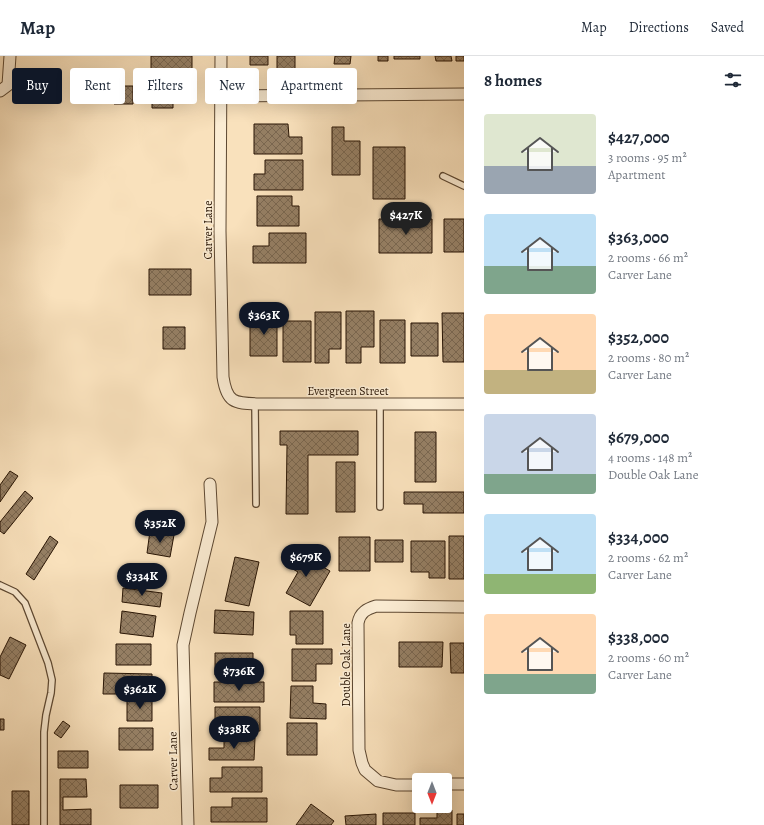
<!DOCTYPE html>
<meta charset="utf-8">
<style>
body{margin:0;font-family:Alegreya,serif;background:#f6f6f7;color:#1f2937;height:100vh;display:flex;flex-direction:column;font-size:15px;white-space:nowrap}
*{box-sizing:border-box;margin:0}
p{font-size:13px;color:#747a83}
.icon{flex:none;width:22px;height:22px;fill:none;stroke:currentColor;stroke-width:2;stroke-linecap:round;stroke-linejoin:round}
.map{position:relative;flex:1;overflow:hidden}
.side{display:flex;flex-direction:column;background:#fff;width:300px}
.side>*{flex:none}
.hud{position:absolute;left:12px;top:12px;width:380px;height:36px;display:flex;gap:8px}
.needle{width:26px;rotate:180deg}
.controls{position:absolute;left:412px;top:717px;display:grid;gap:8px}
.controls a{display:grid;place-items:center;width:40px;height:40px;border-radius:4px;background:#fff;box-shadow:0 4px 16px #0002;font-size:20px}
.price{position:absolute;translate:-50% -34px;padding:0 9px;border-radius:14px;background:#111827;color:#fff;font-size:13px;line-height:26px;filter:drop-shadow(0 1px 2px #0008)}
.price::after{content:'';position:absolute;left:50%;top:24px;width:12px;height:9px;margin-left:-6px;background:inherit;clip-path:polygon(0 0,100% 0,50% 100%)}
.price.selected{background:#222;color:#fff}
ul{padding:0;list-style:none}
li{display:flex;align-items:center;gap:12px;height:100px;padding:0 20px}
li span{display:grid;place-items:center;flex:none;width:112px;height:80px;border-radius:4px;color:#555}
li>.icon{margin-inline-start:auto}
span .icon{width:48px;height:48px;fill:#fffc;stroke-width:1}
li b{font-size:17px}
h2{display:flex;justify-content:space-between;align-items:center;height:48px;padding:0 20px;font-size:17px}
.chip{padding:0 14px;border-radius:4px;background:#fff;box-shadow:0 4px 16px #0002;font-size:14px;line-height:36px}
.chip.selected{background:#111827;color:#fff}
header{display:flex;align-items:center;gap:24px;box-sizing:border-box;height:56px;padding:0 20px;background:#fff;border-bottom:1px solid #e0e1e3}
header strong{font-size:19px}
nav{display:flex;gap:22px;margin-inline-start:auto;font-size:14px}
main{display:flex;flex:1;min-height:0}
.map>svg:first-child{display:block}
</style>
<header>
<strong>Map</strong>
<nav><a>Map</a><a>Directions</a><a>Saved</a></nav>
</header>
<main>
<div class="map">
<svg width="464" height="769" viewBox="0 0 464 769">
<defs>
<pattern id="building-cross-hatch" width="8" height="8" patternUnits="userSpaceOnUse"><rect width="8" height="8" fill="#957f64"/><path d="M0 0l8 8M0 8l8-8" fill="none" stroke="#7a6750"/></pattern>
</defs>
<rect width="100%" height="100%" fill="#f9e1bc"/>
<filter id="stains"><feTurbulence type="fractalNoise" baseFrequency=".005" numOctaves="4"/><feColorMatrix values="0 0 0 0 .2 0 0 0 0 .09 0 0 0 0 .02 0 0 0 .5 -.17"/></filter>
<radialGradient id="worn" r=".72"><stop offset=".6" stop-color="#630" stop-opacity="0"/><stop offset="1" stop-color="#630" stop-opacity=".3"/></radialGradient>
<path fill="url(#building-cross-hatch)" stroke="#291504" d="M151 0H192V22H151Z
M250 0H268V9H250Z
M277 0H295V13H277Z
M335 0H351L350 8H334Z
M378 0H388V5H378Z
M394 0H420V3H394Z
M435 0H451L452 5H436Z
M456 0H464V5H456Z
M152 27H173V52H152Z
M114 30H133V48H114Z
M254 68H288L289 81H302V98H254Z
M332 71H344V85H360V119H332Z
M373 91H405V143H373Z
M265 104H303V134H254V118H265Z
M257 140H292V150H299V170H257Z
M379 163H432V197H379Z
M444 163H464V196H444Z
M269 177H306V207H253V190H269Z
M149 213H191V239H149Z
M346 255H374V291H361V307H346Z
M315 256H341V293H329V307H315Z
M261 257H277V300H250V267H261Z
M442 257H464V306H443Z
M380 264H405V307H380Z
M283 265H311V306H283Z
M411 267H438V300H411Z
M163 271H185V293H163Z
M280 375H358V399H308V458H286L287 389H280Z
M415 376H436V426H415Z
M336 406H355V456H336Z
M10 415 18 420 0 446V429Z
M25 435 33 442 4 478 0 475V466Z
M404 436H464V457H423V448H404Z
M150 475 174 479 170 501 147 497Z
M50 480 58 486 34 524 26 518Z
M449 480H464V523H449Z
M339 481H370V515H339Z
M375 484H403V506H375Z
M411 485H445V522H429V516H411Z
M293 494 330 515 310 550 286 537 298 516 284 508Z
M235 501 259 506 249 550 225 545Z
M123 532 162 537 160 551 122 546Z
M215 554 254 556 253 579 214 577Z
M122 555 156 560 153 581 120 577Z
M290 555H323V588H296V579H290Z
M10 581 26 589 9 623 0 619V601Z
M399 586H443L442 611H399Z
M450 587H464V617H451Z
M116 588H151V609H116Z
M292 593H332V608H316V625H292Z
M215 597H253V619H215Z
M104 617 152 618V638H103Z
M214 626H264V646H214Z
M291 630H313V647L326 648V663L290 662Z
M127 642H152V665H127Z
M215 651H260V675H215Z
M0 663H4V674H0Z
M63 665 70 670 61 682 54 677Z
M287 667H317V699H287Z
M119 672H153V694H119Z
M224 682H255L254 704H209V692H224Z
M58 695H88V712H58Z
M222 711H262V736H210V722H222Z
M60 723H86L87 741H63V754L91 753V769H60Z
M120 729H158V752H120Z
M12 735H29V769H12Z
M232 742H267V766H211V751H232Z
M311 748 334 765 331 769H296Z
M437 754H452V769H420V762H437Z
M383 757H415V769H383Z
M376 758V769H346L345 760Z
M457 758H464V769H457Z"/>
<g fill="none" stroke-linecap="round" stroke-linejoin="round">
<defs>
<path id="lane" d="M443 120 464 130
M255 348 256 448
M380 348V451
M0 529 15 536 25 547 48 607 52 624 51 637 46 659 44 676V769"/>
<path id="street" d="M221 0 220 175 223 321C227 348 235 347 260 348H464
M0 35 8 29 10 0
M221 40 464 38
M445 728H464
M419 729H396L378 725 365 714 362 707 359 694 358 567C360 556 367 553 376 550L464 551
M188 769 183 589 190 557 212 466 210 428"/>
</defs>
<use href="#lane" stroke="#5d4832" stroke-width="8"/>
<use href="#street" stroke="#5d4832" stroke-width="13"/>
<use href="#lane" stroke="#fbecd3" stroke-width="5.5"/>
<use href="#street" stroke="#fbecd3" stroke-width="11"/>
</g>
<g text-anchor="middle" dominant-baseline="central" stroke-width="3" stroke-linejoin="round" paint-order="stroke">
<g font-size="12" fill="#291504" stroke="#fbecd3">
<text transform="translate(208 174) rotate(-90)">Carver Lane</text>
<text x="348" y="335">Evergreen Street</text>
<text transform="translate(346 609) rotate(-90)">Double Oak Lane</text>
<text transform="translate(173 705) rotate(-91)">Carver Lane</text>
</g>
</g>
<rect width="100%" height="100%" filter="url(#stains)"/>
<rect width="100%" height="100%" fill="url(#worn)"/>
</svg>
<div class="controls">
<a><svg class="needle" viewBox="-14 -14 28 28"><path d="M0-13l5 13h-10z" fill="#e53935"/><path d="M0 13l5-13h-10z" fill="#747a83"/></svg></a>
</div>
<b class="price selected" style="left:406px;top:180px">$427K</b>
<b class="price" style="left:264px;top:280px">$363K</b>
<b class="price" style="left:160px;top:488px">$352K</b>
<b class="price" style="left:306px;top:522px">$679K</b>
<b class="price" style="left:142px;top:541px">$334K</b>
<b class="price" style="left:239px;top:636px">$736K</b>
<b class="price" style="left:140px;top:654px">$362K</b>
<b class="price" style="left:234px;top:694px">$338K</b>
<div class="hud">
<a class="chip selected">Buy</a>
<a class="chip">Rent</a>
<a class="chip">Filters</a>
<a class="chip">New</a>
<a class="chip">Apartment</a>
</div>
</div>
<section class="side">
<h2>8 homes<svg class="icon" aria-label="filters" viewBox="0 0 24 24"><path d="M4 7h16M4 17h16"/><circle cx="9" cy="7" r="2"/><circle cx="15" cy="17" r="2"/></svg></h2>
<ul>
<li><span style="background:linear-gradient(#dfe7d0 65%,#9aa5b1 0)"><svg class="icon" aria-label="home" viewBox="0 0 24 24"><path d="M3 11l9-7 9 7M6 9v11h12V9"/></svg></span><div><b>$427,000</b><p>3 rooms · 95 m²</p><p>Apartment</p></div></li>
<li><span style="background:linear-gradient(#bfe0f5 65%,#7fa58c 0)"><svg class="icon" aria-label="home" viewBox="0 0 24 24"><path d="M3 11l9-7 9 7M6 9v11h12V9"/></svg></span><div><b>$363,000</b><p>2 rooms · 66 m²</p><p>Carver Lane</p></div></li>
<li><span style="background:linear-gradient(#ffd9b3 70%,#c2b280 0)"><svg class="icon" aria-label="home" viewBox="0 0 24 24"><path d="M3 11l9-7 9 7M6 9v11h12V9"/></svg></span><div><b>$352,000</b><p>2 rooms · 80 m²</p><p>Carver Lane</p></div></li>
<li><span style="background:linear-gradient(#c9d6e8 75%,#7fa58c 0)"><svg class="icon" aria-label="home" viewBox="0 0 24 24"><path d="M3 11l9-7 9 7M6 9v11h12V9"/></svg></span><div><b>$679,000</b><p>4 rooms · 148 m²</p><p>Double Oak Lane</p></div></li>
<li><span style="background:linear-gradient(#bfe0f5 75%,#8fb573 0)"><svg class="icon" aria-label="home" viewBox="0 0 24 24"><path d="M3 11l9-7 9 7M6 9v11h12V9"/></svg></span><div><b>$334,000</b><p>2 rooms · 62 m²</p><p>Carver Lane</p></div></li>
<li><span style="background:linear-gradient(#ffd9b3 75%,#7fa58c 0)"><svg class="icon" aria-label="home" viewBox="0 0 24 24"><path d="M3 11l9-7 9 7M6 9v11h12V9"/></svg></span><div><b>$338,000</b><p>2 rooms · 60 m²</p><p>Carver Lane</p></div></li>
</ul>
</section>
</main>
